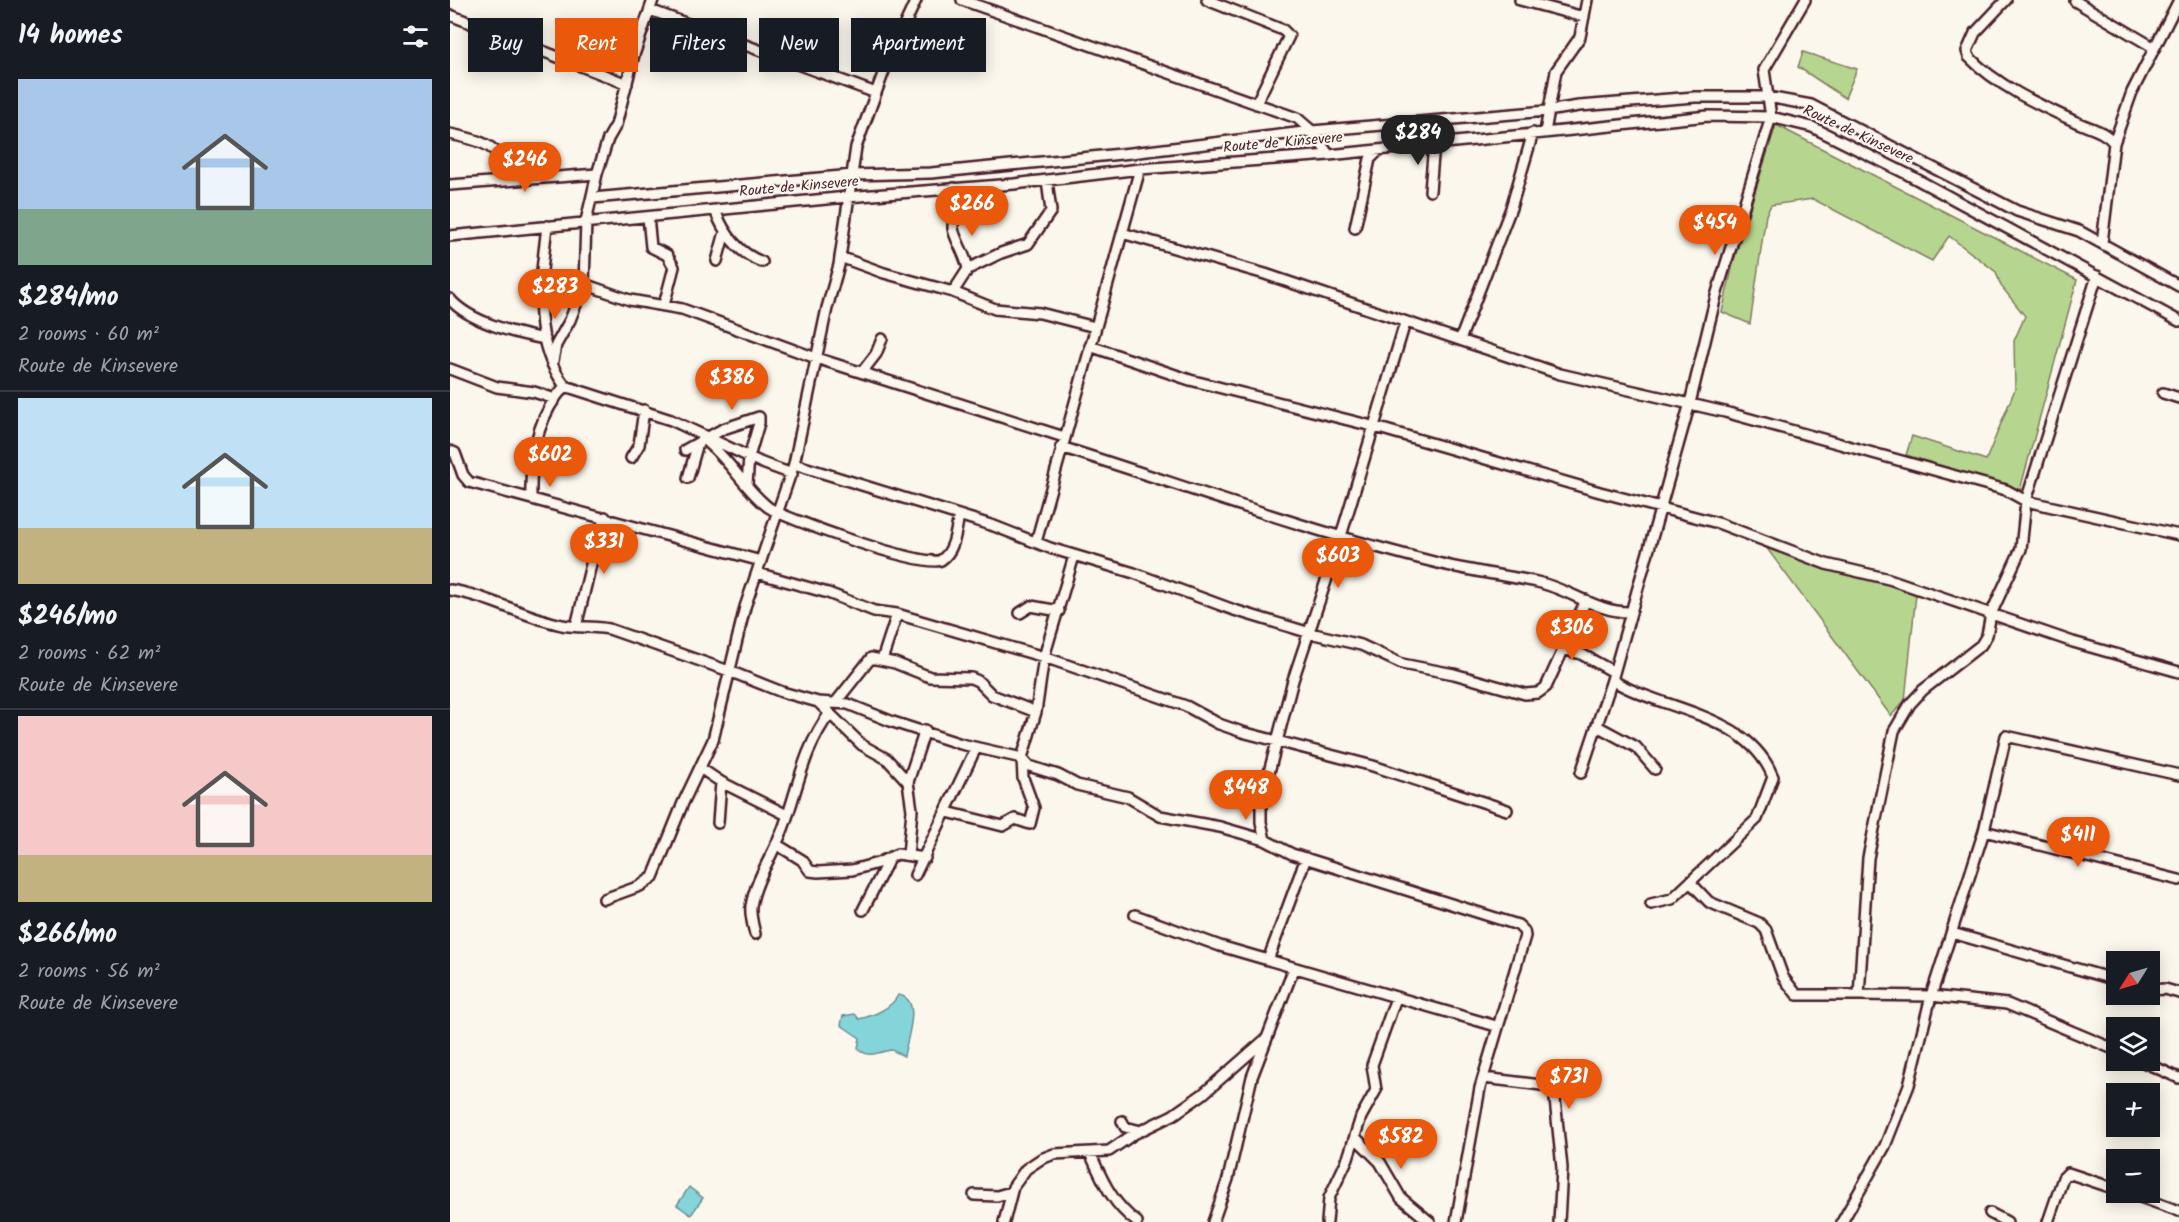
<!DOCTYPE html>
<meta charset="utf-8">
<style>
body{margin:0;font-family:Kalam,sans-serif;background:#20242c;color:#f1f3f6;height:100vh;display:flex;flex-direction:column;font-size:22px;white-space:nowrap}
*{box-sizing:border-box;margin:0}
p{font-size:20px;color:#9ea1a6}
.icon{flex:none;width:33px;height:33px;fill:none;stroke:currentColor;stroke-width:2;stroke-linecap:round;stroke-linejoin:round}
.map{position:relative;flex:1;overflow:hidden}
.side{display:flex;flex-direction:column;background:#171b24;width:450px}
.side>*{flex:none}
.guide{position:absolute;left:18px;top:18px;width:570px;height:54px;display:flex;gap:12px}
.needle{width:39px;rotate:233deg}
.fabs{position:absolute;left:1656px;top:951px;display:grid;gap:12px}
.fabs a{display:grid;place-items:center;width:54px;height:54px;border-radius:0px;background:#171b24;box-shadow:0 3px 15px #0003;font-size:30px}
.price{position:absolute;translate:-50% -51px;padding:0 14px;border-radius:21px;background:#ea580c;color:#fff;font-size:20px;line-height:39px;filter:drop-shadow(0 2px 3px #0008)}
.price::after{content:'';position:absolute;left:50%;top:36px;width:18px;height:14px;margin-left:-9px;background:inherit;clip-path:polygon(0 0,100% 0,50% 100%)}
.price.active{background:#222;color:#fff}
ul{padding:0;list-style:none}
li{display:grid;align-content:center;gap:12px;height:318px;padding:0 18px}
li+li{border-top:2px solid #363941}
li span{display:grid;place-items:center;height:186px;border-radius:0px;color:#555}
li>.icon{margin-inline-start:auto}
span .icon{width:108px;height:108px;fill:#fffc;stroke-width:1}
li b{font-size:26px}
h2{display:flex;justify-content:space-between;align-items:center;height:72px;padding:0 18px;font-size:26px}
.tag{padding:0 21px;border-radius:0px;background:#171b24;box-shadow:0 3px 15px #0003;font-size:21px;line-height:54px}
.tag.active{background:#ea580c;color:#fff}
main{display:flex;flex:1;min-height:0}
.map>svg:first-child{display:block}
</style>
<main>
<section class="side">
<h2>14 homes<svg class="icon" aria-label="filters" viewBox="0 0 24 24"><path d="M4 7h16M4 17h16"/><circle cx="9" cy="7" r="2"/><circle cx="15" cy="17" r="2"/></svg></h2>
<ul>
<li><span style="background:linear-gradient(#a9c7e8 70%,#7fa58c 0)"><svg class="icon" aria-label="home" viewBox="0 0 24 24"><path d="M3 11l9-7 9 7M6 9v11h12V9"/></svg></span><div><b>$284/mo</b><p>2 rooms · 60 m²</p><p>Route de Kinsevere</p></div></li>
<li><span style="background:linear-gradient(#bfe0f5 70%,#c2b280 0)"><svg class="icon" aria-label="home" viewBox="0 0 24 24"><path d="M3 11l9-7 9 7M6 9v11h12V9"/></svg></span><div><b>$246/mo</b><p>2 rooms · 62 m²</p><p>Route de Kinsevere</p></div></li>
<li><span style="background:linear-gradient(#f6c9c9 75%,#c2b280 0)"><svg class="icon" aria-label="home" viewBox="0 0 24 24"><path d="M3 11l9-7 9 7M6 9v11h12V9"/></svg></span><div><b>$266/mo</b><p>2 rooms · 56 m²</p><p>Route de Kinsevere</p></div></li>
</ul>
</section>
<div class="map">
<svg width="1729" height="1222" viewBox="0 0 1729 1222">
<rect width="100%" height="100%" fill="#fbf7ec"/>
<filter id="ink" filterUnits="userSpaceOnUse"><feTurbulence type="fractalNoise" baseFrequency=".0167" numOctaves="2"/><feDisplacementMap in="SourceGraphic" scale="12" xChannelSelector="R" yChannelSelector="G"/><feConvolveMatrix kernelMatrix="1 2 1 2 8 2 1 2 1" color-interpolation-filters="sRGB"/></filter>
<g filter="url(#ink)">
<path fill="#b6d690" stroke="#807a5e" stroke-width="1.5" d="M1353 52 1407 69 1395 98 1348 67Z
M1326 125 1627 280 1570 490 1456 455 1462 436 1536 460 1565 389 1564 341 1575 316 1551 286 1546 272 1499 236 1482 261 1363 199 1321 205 1316 215 1300 324 1272 312 1284 260Z
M1310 539 1466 594 1455 700 1441 716Z"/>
<path fill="#84d5da" stroke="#6d8c94" stroke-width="1.5" d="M448 995C473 998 457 1038 454 1056L442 1050C429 1051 418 1060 408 1048L410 1038 391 1025 393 1016 405 1014 409 1019C423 1016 442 1008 448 995Z
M239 1187 253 1198 241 1215 227 1205Z"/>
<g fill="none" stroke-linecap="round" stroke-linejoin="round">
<defs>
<path id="minor" d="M512 0 847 118 862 131 879 155
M757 0 833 30 839 36 806 104
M1070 0 1134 17
M1556 0 1525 33 1517 51 1519 57C1546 85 1589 105 1624 121 1638 128 1654 130 1664 143L1652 243
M1625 1 1703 47
M200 10 426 93
M0 15 177 84
M1095 132 1106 71 1130 37 1137 0
M0 134C34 141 51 146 62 180
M1664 143 1682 92 1729 0
M0 185 147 174
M980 191 984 144
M143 198 403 175 481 173 681 153 862 131 1097 111 1129 106 1245 97H1318L1361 105 1567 211 1629 231 1729 286
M265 210C274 234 288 253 312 262
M198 217 201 247 217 255 224 267 214 305
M97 226C91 279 80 340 115 386L221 420 312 463 342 474
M905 228 920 159 929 150
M672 233 815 274 1110 374 1275 412 1556 490 1576 501 1729 535
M0 236 397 197 564 184 690 169 879 155 1258 116 1321 117 1362 127 1457 174 1729 321
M390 257 434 273 503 292 545 309 590 313 645 327
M267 261 275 232
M518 269 551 253 578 244 601 211 597 181
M134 284 180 300 232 309 366 358 614 437
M503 292 518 269C516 255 504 238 503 228 503 216 509 203 508 190L504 188
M0 299C19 322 67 334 95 339
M955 323 891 536 843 680 811 803V822L815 840 842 854 1068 925 1074 931 1075 936 1030 1088 1006 1222
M1010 340 1061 208 1083 133
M640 346 740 380 922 426 1150 492 1268 523 1376 564 1439 579 1623 642 1729 672
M103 361 106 345 120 320 134 284 136 221 147 174 158 139 166 125 184 55 203 0
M0 369 47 387 84 392 105 399
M412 372 426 354 432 339
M1713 393 1729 398
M255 440C280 460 294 488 318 507 334 519 477 569 491 560 505 551 506 530 509 515
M611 447C735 486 858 531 984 562 1018 571 1053 575 1087 582 1120 589 1147 613 1181 612
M235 450 273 429 309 417V423L299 457 297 484
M0 451 5 453 13 475 19 482 311 561
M181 458 189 445 194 410
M344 464 544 526 600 548 684 573 784 610 860 633 911 645 952 664 1004 674 1075 694 1088 693 1096 687 1136 600
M238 478 248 443
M81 497C80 457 87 416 115 386
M586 542 690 169
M307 573 378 593 424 611 447 614
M0 590C39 596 74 617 112 625 128 628 143 626 159 629L279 671 332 692 368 702 398 704 443 722 511 744 572 758 579 766 608 775 627 785 678 797 710 816 770 827 815 840
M570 613 581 606 609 611
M126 626C136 589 142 552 155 517
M1112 649 1131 654 1164 672
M432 660 447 614 594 657 736 706 769 724 792 732 923 766 1057 810
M1162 680C1213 711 1298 713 1323 777L1307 819 1240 882 1259 902 1309 923 1316 930 1333 977 1347 995H1409L1418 858 1444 731 1460 704 1473 690 1531 645 1537 635 1541 614 1571 549 1576 501 1647 276
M368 702 412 745 437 759 458 782 462 810 458 855
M386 702 421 658 445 663 480 677 521 678 528 681 542 695 586 712
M1147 726 1186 747 1205 769
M250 768 271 782 337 815
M1131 773 1162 680 1240 403 1266 296 1321 117 1314 70 1355 0
M458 782 475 730
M497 812 553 826 565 819 580 824 584 808 573 778 572 758 586 712 594 657 624 556
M268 823 271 782
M1534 831 1729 880
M326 844 352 860 360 871 368 872 402 870 428 863 447 854 475 858
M465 875 526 748
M154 899 190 886 203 877 233 803 263 740 295 607 344 464 377 308 389 265 406 147 437 63 466 0
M1201 904 1222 899 1240 882
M413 910 439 859
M685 915 770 946 1046 1026
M1502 933 1666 980
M305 934C303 925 300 916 301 906 306 878 323 855 333 829 348 789 353 749 380 713
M818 960 856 858
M1700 990 1715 989 1729 993
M1409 995 1481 996 1557 1004 1666 1050
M1689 1060 1729 1078
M1034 1078 1099 1086 1104 1089 1112 1168 1109 1222
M672 1121 675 1127 691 1131
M906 1138 930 1162 951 1198 980 1222
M640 1153C652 1179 662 1204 687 1222
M1676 1192 1729 1211
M524 1195 547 1196 561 1192
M1540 1213 1557 1222
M554 1222 563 1187 576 1169 591 1159 604 1154 659 1151 684 1134 723 1115 753 1094 817 1038
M763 1222 778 1179 802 1077 844 968
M877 1222 879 1198 898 1158 911 1117 926 1090 922 1065 946 998
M1392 1222 1435 1146 1459 1085 1481 996 1534 831 1556 736 1729 775
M1598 1222 1613 1178 1618 1173 1666 1189"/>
</defs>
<use href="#minor" stroke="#4a1f2b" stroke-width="14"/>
<use href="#minor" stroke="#fbf7ec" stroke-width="9"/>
</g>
</g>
<g text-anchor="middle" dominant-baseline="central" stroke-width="4.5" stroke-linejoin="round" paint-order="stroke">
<g font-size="15" fill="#4a1f2b" stroke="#fbf7ec">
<text transform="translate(1408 135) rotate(25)">Route de Kinsevere</text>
<text transform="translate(833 143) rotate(-5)">Route de Kinsevere</text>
<text transform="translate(349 187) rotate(-5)">Route de Kinsevere</text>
</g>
</g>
</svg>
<div class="fabs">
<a><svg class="needle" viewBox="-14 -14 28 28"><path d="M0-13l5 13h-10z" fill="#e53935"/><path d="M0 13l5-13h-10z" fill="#9ea1a6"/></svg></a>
<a><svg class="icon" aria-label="layers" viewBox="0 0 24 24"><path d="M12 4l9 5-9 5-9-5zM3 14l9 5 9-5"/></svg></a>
<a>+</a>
<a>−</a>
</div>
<b class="price active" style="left:968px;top:166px">$284</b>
<b class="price" style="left:75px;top:193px">$246</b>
<b class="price" style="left:522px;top:237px">$266</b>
<b class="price" style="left:1265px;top:256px">$454</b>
<b class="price" style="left:105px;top:320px">$283</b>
<b class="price" style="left:282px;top:411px">$386</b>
<b class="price" style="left:100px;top:488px">$602</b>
<b class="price" style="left:154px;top:575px">$331</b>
<b class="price" style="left:888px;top:589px">$603</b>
<b class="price" style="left:1122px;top:661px">$306</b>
<b class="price" style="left:796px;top:821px">$448</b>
<b class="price" style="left:1628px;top:868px">$411</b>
<b class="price" style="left:1119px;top:1110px">$731</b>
<b class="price" style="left:951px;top:1170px">$582</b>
<div class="guide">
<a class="tag">Buy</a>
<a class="tag active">Rent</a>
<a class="tag">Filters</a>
<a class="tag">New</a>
<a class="tag">Apartment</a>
</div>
</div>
</main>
